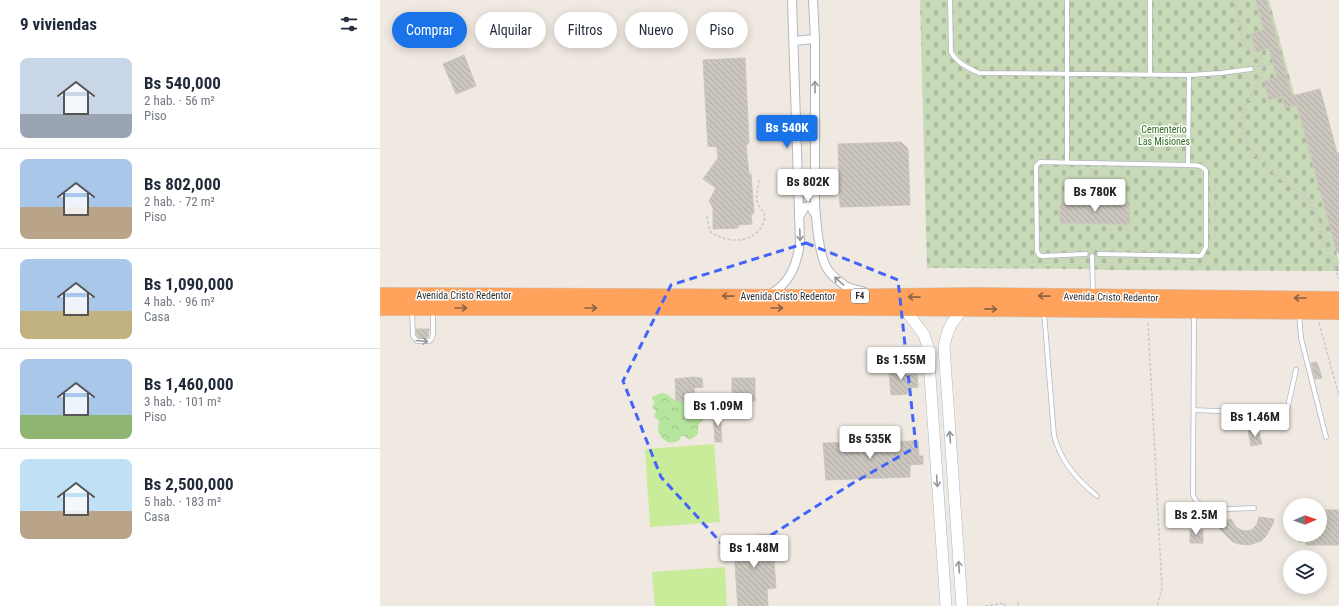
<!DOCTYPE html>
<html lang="es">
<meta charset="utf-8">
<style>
body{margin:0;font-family:"Roboto Condensed",sans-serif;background:#f6f6f7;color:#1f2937;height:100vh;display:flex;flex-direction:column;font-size:15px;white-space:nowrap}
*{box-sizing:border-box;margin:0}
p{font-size:13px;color:#747a83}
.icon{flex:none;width:22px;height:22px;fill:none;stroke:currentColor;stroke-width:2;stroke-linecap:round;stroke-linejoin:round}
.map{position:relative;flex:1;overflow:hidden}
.drawer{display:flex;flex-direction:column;background:#fff;width:380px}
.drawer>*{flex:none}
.banner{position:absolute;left:12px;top:12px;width:380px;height:36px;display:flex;gap:8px}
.needle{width:26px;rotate:88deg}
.fabs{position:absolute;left:903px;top:498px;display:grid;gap:8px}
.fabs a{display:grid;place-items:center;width:44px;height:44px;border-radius:50%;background:#fff;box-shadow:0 2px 10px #0003;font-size:20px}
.price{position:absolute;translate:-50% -34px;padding:0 9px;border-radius:4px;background:#fff;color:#222;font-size:13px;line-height:26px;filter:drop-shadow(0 1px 2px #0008)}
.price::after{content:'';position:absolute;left:50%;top:24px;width:12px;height:9px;margin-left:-6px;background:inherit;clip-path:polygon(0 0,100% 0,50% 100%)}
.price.current{background:#1a73e8;color:#fff}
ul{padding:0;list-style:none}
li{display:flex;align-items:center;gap:12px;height:100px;padding:0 20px}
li+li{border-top:1px solid #e0e1e3}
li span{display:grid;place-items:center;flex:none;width:112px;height:80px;border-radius:8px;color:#555}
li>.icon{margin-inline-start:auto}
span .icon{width:48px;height:48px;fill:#fffc;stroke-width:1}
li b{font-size:17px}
h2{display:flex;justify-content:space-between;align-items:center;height:48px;padding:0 20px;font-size:17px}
.chip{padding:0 14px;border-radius:18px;background:#fff;box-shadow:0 2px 10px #0003;font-size:14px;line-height:36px}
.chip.current{background:#1a73e8;color:#fff}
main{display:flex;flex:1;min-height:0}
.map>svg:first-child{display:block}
</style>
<main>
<section class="drawer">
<h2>9 viviendas<svg class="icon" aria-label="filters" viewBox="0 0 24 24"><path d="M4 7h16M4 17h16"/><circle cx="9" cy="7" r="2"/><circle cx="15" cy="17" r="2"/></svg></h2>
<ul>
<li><span style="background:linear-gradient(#c9d6e8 70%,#9aa5b1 0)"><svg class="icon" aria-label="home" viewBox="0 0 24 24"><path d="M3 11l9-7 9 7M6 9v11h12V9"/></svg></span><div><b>Bs 540,000</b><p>2 hab. · 56 m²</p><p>Piso</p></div></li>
<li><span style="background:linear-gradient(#a9c7e8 60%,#b9a48a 0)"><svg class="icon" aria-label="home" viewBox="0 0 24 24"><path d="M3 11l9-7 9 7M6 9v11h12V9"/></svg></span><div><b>Bs 802,000</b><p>2 hab. · 72 m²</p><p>Piso</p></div></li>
<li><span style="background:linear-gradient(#a9c7e8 65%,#c2b280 0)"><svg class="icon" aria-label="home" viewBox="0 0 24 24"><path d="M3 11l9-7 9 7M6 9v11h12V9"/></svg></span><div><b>Bs 1,090,000</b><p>4 hab. · 96 m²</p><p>Casa</p></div></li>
<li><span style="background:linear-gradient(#a9c7e8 70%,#8fb573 0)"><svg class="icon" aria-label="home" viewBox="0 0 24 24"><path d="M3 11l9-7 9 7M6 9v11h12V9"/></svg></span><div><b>Bs 1,460,000</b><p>3 hab. · 101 m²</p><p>Piso</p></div></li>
<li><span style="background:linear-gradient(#bfe0f5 65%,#b9a48a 0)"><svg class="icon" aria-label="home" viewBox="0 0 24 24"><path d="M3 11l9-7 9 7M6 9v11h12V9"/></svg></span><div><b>Bs 2,500,000</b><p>5 hab. · 183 m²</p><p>Casa</p></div></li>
</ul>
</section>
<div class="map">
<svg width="959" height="606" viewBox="0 0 959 606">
<defs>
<pattern id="forest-crowns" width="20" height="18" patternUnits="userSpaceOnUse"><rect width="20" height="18" fill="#b6e59e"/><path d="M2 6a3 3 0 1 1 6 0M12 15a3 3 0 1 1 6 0" fill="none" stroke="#9dc588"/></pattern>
<pattern id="cemetery-stones" width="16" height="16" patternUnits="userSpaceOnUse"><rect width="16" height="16" fill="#c8d9b8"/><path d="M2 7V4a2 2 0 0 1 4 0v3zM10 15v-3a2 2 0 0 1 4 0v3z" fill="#acbb9e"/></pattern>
<pattern id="building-back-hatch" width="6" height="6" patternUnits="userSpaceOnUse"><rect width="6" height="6" fill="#cbc7bf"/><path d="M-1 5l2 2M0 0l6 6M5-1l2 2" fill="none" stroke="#afaba4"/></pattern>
</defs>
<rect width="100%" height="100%" fill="#efe9e1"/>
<path fill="url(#forest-crowns)" d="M283 393 288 395 296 401 315 400 316 394 327 402 325 407 321 410 324 413 325 418 318 425V434L310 440C308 439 305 436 304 436 300 436 301 438 299 440 290 447 281 439 278 431L279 421 274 416 276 411 272 407 275 402 272 399 273 396Z"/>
<path fill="url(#cemetery-stones)" d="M540 0H889L959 262V271L730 270 706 269 547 268Z"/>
<path fill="#c9ec9a" d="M334 444 340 522 270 527 265 449Z
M345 567 347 606H275L272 572Z"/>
<path fill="url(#building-back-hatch)" stroke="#cbc5ba" d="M876 0H886L912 96 940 89 957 153H959V253H957L917 105 905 108 902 96 889 100 885 81 897 77 889 48 876 52 871 34 884 30Z
M84 55 96 86 76 94 63 64Z
M365 58 369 143 366 145 369 174H371L374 214H371L372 224 358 225V228L333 229V208L329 201 336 188 323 179 338 158 337 147 328 146 323 60Z
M521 142 528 149 530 205 460 207 458 144Z
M701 201H727V204H749V224L680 223V204L701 205Z
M36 329H49L48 337 39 338 37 335Z
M937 362 942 378 935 379 931 363Z
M525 365 526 375 537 374 538 387 528 388V394L511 395 509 372H511L510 366Z
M313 377 322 378 323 387 314 388 315 400 296 401 295 379Z
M352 378H375V401H352Z
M340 411 342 442H335L333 412Z
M878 429 882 444 871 446 868 431Z
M538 441 539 456H543V464L530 465V477L446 480 443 443Z
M940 510H959V545H926V542H919V535H940Z
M879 517 894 519 893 524 886 536 881 541 869 545 859 544 853 542 840 529 837 523 851 519 856 527 861 530 868 531 873 529 877 524Z
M810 530H823V543H810Z
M392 534 396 588 387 589 388 606H358L353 537Z"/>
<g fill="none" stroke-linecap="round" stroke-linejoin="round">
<defs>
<path id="lane" d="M570 0 571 52C577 63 588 68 599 73L809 75 841 73 871 69
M770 0V74
M687 162V0
M808 165 809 75
M706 254 662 256 659 255 657 251 656 170V166L660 162 808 165C815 166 822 164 826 171V247L821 256 719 254
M712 256 713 293
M32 311 33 336 37 341H49L51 340 53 335V312
M664 312 674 435C680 461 697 480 717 496
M919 314 921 338 946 437
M814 315 813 495C815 500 818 504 823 506 834 512 860 508 874 508
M814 410 904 414 907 411 916 370"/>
<path id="street" d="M433 0 435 39V203C436 219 439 257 448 270 452 276 459 281 464 285 470 289 478 290 485 292
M414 41 435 39
M419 217 425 207 428 206 431 207 435 214
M388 295C410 285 417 264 420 242L412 0"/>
<path id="secondary" d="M525 309 544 335 548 347 566 606
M582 606 564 347C567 329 572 321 584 308"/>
<path id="highway" d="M0 295 435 297 596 295 959 299
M0 308H479L959 312"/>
</defs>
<use href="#lane" stroke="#b4b7c1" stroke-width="5.5"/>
<use href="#street" stroke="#b4b7c1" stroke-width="10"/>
<use href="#secondary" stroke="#b4b7c1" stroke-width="12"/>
<use href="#highway" stroke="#c9c9c9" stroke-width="16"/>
<path stroke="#c9c9c9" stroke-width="1.5" stroke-dasharray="3 2" stroke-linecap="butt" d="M853 0 857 9 864 44 882 63 883 71 864 109 862 123 865 139 876 157 899 178 930 201 937 214 944 242 959 279
M877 67 890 64
M713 170 714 184
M707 190a6 6 0 1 1 12 0a6 6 0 1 1-12 0Z
M327 216C328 220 328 227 330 231 332 234 335 235 338 236 354 244 378 241 384 221 387 212 379 209 377 202 376 195 378 187 379 180
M768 323 782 588 777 606
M939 323 959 396
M638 602V606
M605 606 624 603 625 606"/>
<use href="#lane" stroke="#fff" stroke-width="4"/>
<use href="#street" stroke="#fff" stroke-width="8"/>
<use href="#secondary" stroke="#fff" stroke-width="11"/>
<use href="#highway" stroke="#ffa35c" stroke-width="15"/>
</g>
<defs><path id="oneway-shaft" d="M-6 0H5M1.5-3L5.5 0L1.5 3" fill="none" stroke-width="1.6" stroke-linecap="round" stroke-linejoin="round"/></defs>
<g stroke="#969696">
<use href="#oneway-shaft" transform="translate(435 87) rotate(-90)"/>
<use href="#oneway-shaft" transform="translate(420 235) rotate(88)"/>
<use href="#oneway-shaft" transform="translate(459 281) rotate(-139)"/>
<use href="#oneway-shaft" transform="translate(42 341) rotate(5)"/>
<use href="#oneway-shaft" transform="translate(570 437) rotate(-94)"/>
<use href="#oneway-shaft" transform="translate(557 481) rotate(86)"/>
<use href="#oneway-shaft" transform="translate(579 567) rotate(-94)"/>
</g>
<g stroke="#8c6343">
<use href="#oneway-shaft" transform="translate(348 296) rotate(-179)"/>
<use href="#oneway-shaft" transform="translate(664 296) rotate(-179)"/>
<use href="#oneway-shaft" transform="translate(534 297) rotate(-179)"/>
<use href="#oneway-shaft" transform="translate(920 298) rotate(-180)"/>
<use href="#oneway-shaft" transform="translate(81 308)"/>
<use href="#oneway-shaft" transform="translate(211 308)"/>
<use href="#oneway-shaft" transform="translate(397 308)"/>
<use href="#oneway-shaft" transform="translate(611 309) rotate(1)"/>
</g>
<path fill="none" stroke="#4264fb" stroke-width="3" stroke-dasharray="8 5" stroke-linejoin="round" d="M426 243 518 280 536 447 473 483 355 558 281 477 243 381 291 285Z"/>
<g text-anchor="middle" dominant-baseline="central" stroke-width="3" stroke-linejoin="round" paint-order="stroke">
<rect fill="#fff" stroke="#6d6d6d" stroke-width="1" x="471" y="289" width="18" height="14" rx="3"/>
<g font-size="9" font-weight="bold" fill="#2e2e2e">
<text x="480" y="296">F4</text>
</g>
<g font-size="10" fill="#2c6e1b" stroke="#fff">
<text x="784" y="129">Cementerio<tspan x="784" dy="12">Las Misiones</tspan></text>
</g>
<g font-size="10" fill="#2e2e2e" stroke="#fff">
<text x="84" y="295">Avenida Cristo Redentor</text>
<text x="408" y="296">Avenida Cristo Redentor</text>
<text transform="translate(731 297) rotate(1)">Avenida Cristo Redentor</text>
</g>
</g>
</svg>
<div class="fabs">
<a><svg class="needle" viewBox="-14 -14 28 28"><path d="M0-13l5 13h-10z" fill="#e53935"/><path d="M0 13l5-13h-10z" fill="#747a83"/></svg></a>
<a><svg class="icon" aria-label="layers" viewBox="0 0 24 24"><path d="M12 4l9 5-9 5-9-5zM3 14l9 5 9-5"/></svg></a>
</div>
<b class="price current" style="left:407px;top:149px">Bs 540K</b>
<b class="price" style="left:428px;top:203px">Bs 802K</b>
<b class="price" style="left:715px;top:213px">Bs 780K</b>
<b class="price" style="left:521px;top:381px">Bs 1.55M</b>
<b class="price" style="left:338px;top:427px">Bs 1.09M</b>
<b class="price" style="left:875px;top:438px">Bs 1.46M</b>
<b class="price" style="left:490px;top:460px">Bs 535K</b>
<b class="price" style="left:816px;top:536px">Bs 2.5M</b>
<b class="price" style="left:374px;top:569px">Bs 1.48M</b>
<div class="banner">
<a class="chip current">Comprar</a>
<a class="chip">Alquilar</a>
<a class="chip">Filtros</a>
<a class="chip">Nuevo</a>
<a class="chip">Piso</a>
</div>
</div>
</main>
